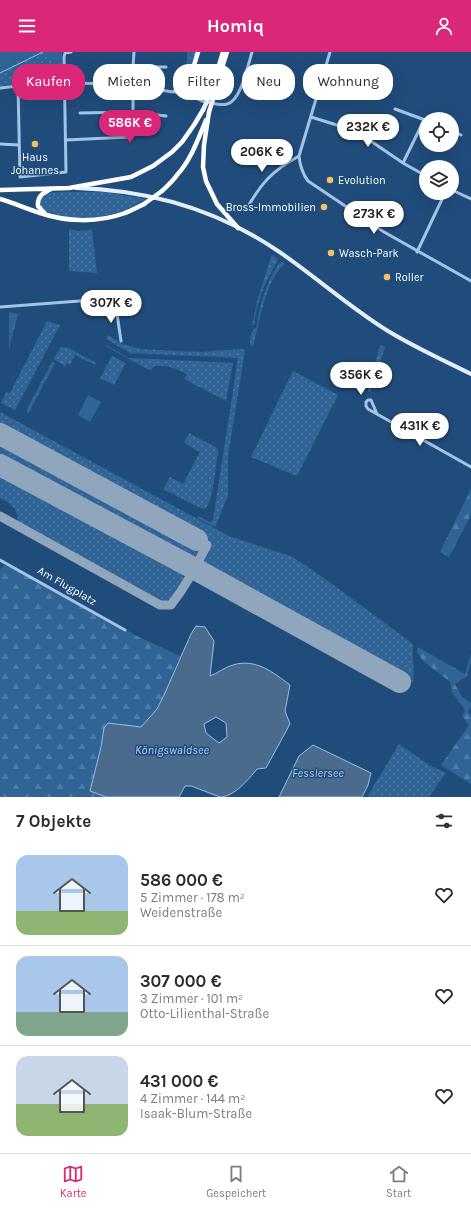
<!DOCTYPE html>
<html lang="de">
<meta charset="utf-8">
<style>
body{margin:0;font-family:Karla,sans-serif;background:#f7f7f7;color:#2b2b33;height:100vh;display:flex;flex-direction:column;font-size:15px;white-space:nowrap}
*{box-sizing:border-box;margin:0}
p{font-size:13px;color:#7c7c81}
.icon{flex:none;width:22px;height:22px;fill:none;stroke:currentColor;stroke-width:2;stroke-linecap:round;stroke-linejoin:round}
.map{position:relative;height:745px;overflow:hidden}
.details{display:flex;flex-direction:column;background:#fff;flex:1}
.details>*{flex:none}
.banner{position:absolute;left:12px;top:12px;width:447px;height:36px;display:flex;gap:8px}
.tools{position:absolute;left:419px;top:60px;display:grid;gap:8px}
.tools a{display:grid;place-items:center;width:40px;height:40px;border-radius:50%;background:#fff;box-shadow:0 4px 16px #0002;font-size:20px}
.price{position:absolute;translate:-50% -34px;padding:0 9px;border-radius:14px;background:#fff;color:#222;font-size:13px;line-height:26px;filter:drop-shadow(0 1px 2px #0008)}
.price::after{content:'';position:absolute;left:50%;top:24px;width:12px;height:9px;margin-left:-6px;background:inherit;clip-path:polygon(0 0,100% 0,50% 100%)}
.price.on{background:#db2777;color:#fff}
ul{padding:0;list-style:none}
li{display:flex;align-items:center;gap:12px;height:100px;padding:0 16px}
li+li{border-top:1px solid #e1e1e2}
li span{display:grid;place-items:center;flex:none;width:112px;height:80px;border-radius:12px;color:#555}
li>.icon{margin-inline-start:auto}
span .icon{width:48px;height:48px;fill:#fffc;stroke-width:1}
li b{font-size:17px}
h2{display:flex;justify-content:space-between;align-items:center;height:48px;padding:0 16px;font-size:17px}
.tag{padding:0 14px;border-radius:16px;background:#fff;box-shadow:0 4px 16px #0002;font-size:14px;line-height:36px}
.tag.on{background:#db2777;color:#fff}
header{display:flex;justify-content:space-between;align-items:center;height:52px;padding:0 16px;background:#db2777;color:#fff;font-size:18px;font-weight:700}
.tabs{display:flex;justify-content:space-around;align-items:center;height:56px;border-top:1px solid #e1e1e2;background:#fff;font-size:11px;color:#7c7c81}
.tabs a{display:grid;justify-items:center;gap:2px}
.tabs .on{color:#db2777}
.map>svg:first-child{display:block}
</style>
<header><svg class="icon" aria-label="menu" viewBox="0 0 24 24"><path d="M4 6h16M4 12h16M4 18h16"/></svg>Homiq<svg class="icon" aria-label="person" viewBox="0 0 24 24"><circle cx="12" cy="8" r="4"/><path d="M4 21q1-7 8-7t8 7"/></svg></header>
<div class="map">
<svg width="471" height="745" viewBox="0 0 471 745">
<defs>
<pattern id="grass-dots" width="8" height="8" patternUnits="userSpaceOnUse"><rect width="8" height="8" fill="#306497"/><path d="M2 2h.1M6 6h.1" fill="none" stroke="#4f7ba7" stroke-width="1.8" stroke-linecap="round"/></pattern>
<pattern id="forest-firs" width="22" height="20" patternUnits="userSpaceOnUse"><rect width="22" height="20" fill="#306497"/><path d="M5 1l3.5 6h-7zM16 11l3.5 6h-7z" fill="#4f7ba7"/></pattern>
</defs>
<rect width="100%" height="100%" fill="#204c7b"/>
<path fill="url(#grass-dots)" d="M37 0H50L49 2 56 8 57 25H62L61 26 55 28 54 27 56 26C52 12 34 12 31 27L33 28V30L0 34V18Z
M187 0H196L186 31V35H184L187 22Z
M66 140H104L146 147 125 158 109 163 91 166H71L50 161 46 160 39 153 41 144 46 141Z
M69 177 78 179 92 178 97 221 69 219Z
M272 202 278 208C266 228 257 248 254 273L252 274 258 246Z
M283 210 285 212C265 227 260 271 253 294L250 293C250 289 250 283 252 280 254 277 256 277 257 273 260 250 267 230 279 211Z
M47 269 60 273 15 358 1 351 6 340 10 341Z
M108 283 122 292 140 297 200 300 242 297 245 298 228 404V444L215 475 197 466 198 464 210 470 213 468 238 306 130 301 106 287Z
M106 293 129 306 233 311 226 349 184 327 187 322C175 316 167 313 154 314L151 318 147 317 106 294Z
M380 293 385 295 370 340H368Z
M61 295H64L69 296 96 311 95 313 75 303 70 313 67 311 65 314 54 307V306Z
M112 304 126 311 114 333 100 326Z
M52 310 55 311 28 362 27 360 28 355Z
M293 319 338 343 297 424 251 405Z
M0 360 229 484 293 505 324 526 413 592C412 605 415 618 413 631L0 408Z
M189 381 217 396 218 400C216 411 213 451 205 457L196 454 163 437 170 425 183 432 200 400 184 391Z
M0 419 182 517 184 529 171 549 160 550 18 473C18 458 14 453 0 446Z
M399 692 429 713 446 721 429 745H367Z"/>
<path fill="url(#forest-firs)" d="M50 0H62V25H57C53 11 61 13 49 2Z
M9 260 18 262 9 297Z
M471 437V463L449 505 440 500Z
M4 513 25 521 135 583 180 604 164 643 157 657 141 675 108 671 104 676 101 695 90 738 106 745H0V518Z
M418 595 465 622 471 602V609L467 624 455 632 462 645 471 651V655L468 660 471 663V732L441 713 469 673 462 664 465 658 452 640 450 630 423 609 417 600Z"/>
<path fill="#306497" d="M0 0H37L0 18Z
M88 343 101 350 90 370 78 363Z"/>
<path fill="#4a6b8d" stroke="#95c0e7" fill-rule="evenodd" d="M196 574 205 575 214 589 210 624C218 621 225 615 233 613 255 606 273 620 290 633L285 659 290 672 266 716 257 717C249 727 234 745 220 745L191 734H185L179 745H106L90 739 101 695 104 676 108 671 141 675 157 657 164 643 191 582ZM216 665 226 671 227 685 219 691 206 681 204 672Z
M313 693 371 721 368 733 362 745H279L299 704Z"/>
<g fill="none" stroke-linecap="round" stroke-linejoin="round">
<path stroke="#95c0e7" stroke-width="1" d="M0 21 43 0"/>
<path stroke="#90a6bd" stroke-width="9" d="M0 464 160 553H171C186 534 196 514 207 493L197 488"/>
<path stroke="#90a6bd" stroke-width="22" d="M0 382 197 488
M0 413 195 517 400 630"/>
<path stroke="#a2c4e6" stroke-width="3" d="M330 0 299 104C300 114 302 121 308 129L384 180 471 229
M133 15H166
M18 34 20 125 66 120 64 5 65 1 71 0
M0 36 52 30 104 32C122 27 142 36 160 38 170 40 180 41 191 40
M174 39 190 36C191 44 198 48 206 50 213 51 220 54 227 52 241 49 248 13 252 0
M395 57 425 68
M80 61 132 60 166 64
M311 65 356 79 403 111 426 124
M452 79 461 83
M66 88 129 85 133 77V15L134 0
M0 92 19 93
M403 111 424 68
M452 138 471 147
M246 158C261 131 272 119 299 104
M417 200 445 141
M0 255 93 248H115L121 289
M377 362 371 348H368L366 350V354L368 357 471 415
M0 508 125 578"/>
<path stroke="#e3eefd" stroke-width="4" d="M76 136C148 138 218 158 278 199 315 224 349 255 388 279 414 295 443 308 471 322"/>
<path stroke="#fff" stroke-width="4.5" d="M217 31 227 0
M190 36 192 20 198 0
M210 43 223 0
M214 44 217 28
M209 60 204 93 203 115 206 129 217 152 238 176
M0 138 69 136 131 125 153 114 172 100 182 90 194 73 203 58
M162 139C167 134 173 129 177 123 191 108 198 87 206 68
M0 147C14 151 27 157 40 161 67 170 98 171 125 161 131 159 138 155 144 152
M45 162 38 154C37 144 43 141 51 137"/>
<path stroke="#fff" stroke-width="4.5" d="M203 58 210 43
M209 60 214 44
M144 152 162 139"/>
</g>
<g fill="#f4c262" stroke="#204c7b" stroke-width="1.5">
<circle cx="35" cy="92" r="4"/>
<circle cx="330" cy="128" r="4"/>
<circle cx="324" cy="155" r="4"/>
<circle cx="331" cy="201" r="4"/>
<circle cx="387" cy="225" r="4"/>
</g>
<g text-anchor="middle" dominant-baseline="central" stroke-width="3" stroke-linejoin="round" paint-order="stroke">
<g font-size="11" fill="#fff" stroke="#204c7b" text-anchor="start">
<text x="35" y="105" text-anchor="middle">Haus<tspan x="35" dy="13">Johannes</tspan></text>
<text x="338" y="128">Evolution</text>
<text x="316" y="155" text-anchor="end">Bross-Immobilien</text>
<text x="339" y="201">Wasch-Park</text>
<text x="395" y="225">Roller</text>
</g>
<g font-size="11" fill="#fff" stroke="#204c7b">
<text transform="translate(67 534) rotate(30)">Am Flugplatz</text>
</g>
<g font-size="12" font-style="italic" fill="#adceee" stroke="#204c7b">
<text x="172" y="698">Königswaldsee</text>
<text x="318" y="721">Fesslersee</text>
</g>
</g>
</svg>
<div class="tools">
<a><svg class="icon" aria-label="locate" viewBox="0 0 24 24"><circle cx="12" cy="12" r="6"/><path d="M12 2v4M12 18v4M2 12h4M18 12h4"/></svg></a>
<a><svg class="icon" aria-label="layers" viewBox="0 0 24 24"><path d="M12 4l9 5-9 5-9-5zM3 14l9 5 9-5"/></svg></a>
</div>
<b class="price on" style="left:130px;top:92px">586K €</b>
<b class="price" style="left:368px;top:96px">232K €</b>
<b class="price" style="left:262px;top:121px">206K €</b>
<b class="price" style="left:374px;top:183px">273K €</b>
<b class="price" style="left:111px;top:272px">307K €</b>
<b class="price" style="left:361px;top:344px">356K €</b>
<b class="price" style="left:420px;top:395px">431K €</b>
<div class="banner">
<a class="tag on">Kaufen</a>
<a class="tag">Mieten</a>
<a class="tag">Filter</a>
<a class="tag">Neu</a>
<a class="tag">Wohnung</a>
</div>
</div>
<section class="details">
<h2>7 Objekte<svg class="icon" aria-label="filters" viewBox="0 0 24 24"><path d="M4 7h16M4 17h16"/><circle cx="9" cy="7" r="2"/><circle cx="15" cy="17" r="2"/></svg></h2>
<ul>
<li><span style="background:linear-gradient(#a9c7e8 70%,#8fb573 0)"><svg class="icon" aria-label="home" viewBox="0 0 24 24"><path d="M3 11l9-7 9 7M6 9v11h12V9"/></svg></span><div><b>586 000 €</b><p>5 Zimmer · 178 m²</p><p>Weidenstraße</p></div><svg class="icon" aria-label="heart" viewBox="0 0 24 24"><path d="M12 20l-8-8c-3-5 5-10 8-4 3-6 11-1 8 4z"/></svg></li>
<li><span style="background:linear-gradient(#a9c7e8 70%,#7fa58c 0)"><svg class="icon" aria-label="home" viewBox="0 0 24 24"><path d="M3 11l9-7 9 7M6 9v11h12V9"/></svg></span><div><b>307 000 €</b><p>3 Zimmer · 101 m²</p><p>Otto-Lilienthal-Straße</p></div><svg class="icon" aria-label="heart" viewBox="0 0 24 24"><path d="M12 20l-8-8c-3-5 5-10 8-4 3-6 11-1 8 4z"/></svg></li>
<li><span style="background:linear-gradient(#c9d6e8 60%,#8fb573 0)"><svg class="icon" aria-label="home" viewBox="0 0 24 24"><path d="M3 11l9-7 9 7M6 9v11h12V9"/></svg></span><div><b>431 000 €</b><p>4 Zimmer · 144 m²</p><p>Isaak-Blum-Straße</p></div><svg class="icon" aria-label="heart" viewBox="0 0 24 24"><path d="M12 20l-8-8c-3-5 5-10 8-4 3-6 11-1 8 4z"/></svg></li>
</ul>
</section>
<nav class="tabs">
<a class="on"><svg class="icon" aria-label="map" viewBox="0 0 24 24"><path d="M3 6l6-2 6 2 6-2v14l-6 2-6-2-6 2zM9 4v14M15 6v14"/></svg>Karte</a>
<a><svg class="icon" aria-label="saved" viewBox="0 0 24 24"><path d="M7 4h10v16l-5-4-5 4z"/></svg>Gespeichert</a>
<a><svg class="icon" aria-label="home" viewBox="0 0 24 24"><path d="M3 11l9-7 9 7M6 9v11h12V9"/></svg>Start</a>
</nav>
